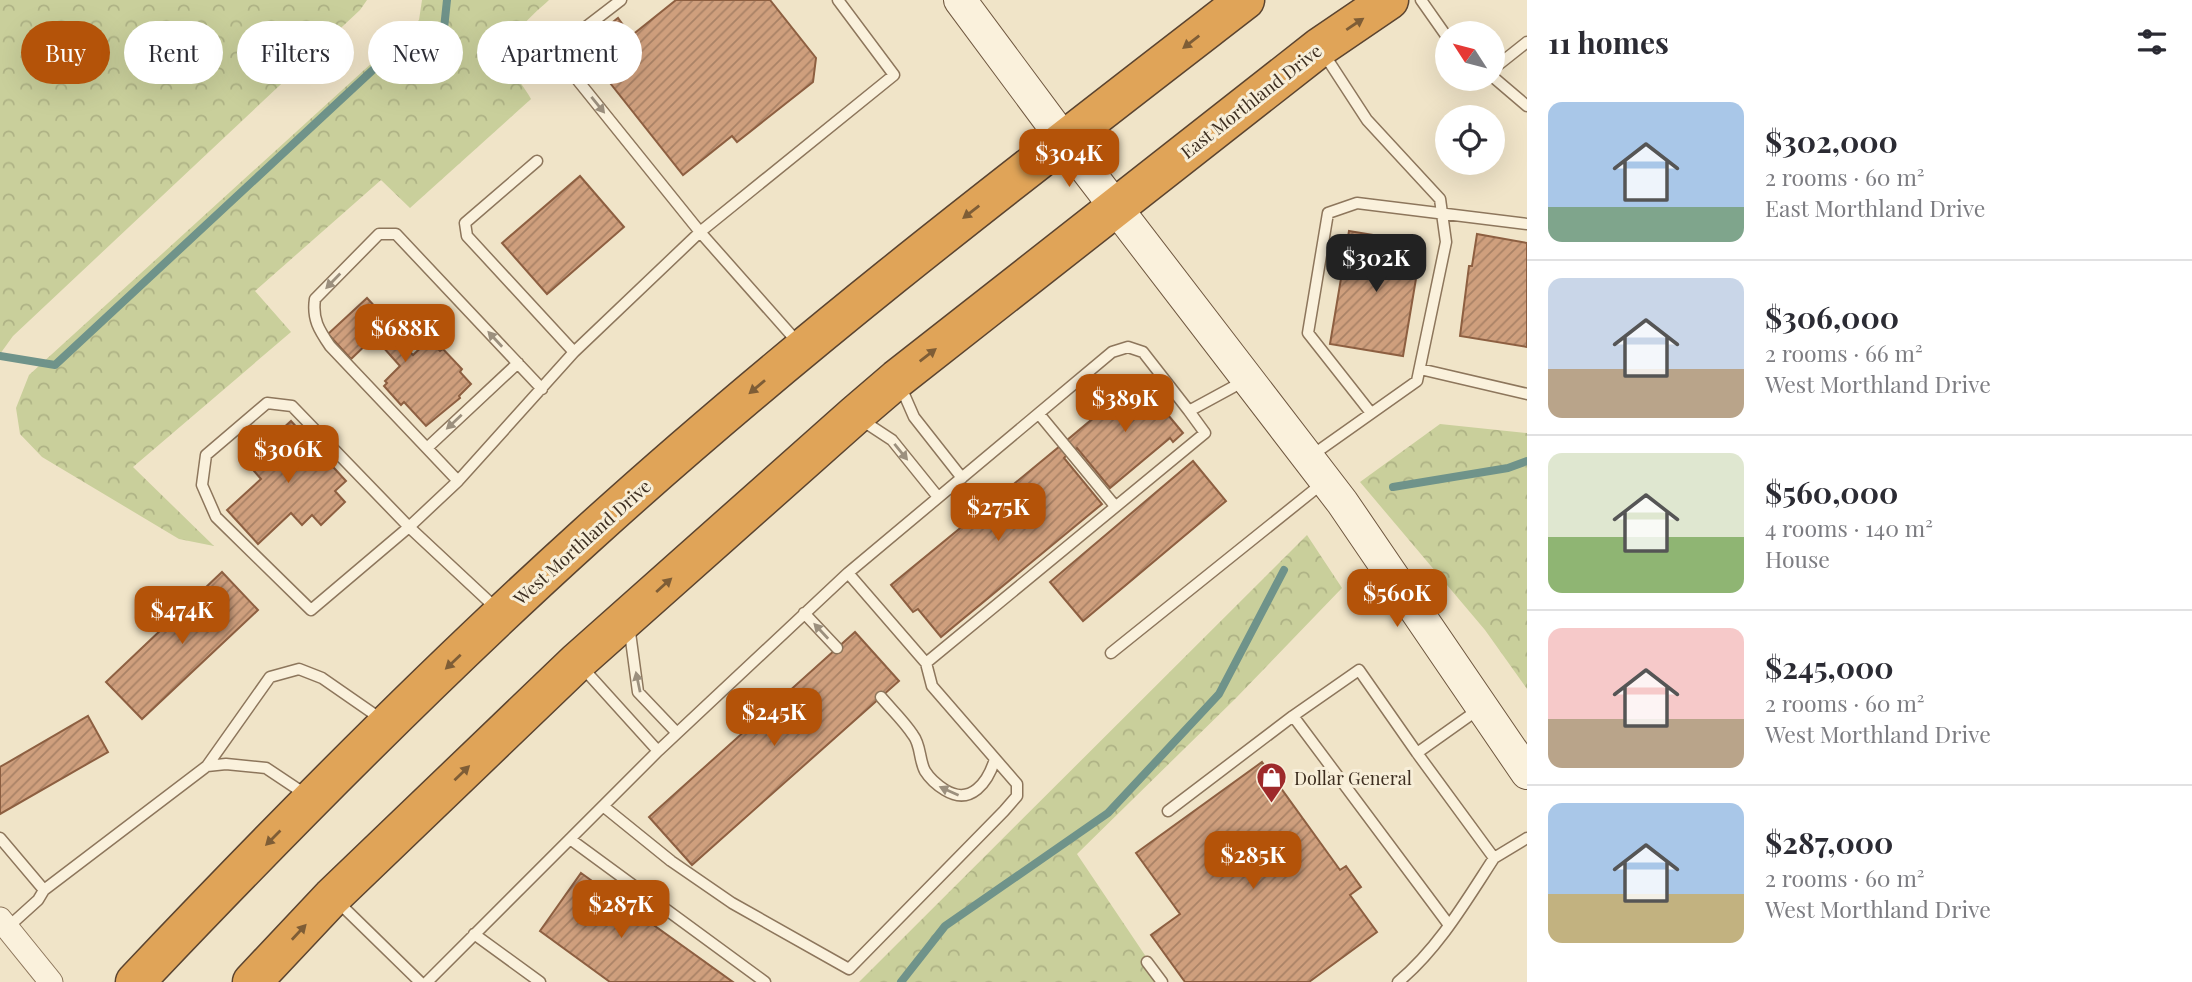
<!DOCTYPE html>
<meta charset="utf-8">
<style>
body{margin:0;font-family:"Playfair Display",serif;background:#f2f2f3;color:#2b2b33;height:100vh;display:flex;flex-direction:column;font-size:26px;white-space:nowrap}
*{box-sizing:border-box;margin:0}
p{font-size:23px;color:#7c7c81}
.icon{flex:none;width:38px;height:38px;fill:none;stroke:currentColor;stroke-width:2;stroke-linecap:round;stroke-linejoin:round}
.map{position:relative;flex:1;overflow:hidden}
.sheet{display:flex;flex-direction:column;background:#fff;width:665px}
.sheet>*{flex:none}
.banner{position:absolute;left:21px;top:21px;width:665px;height:63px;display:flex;gap:14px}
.needle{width:46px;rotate:306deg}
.tools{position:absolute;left:1435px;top:21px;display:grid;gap:14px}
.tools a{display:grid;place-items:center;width:70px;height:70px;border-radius:50%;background:#fff;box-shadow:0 7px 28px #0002;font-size:35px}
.price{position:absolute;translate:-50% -60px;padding:0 16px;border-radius:14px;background:#b45309;color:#fff;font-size:23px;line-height:46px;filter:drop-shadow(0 2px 4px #0008)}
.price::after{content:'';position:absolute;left:50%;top:42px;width:21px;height:16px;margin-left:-10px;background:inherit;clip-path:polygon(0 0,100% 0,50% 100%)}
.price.active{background:#222;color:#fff}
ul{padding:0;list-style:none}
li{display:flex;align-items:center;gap:21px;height:175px;padding:0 21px}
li+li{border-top:2px solid #e1e1e2}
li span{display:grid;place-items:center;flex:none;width:196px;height:140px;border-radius:14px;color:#555}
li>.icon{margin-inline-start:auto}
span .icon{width:84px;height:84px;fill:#fffc;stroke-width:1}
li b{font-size:30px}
h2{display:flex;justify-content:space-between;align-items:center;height:84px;padding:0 21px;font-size:30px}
.tag{padding:0 24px;border-radius:32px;background:#fff;box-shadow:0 7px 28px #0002;font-size:24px;line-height:63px}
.tag.active{background:#b45309;color:#fff}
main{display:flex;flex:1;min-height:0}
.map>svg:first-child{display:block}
</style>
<main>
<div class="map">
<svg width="1527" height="982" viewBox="0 0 1527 982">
<defs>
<pattern id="forest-crowns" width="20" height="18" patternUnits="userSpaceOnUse" patternTransform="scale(1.75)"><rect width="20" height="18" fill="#c9cf9b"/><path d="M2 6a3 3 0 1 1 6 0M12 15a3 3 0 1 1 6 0" fill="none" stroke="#aeb285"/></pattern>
<pattern id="building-hatch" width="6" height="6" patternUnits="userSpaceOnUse" patternTransform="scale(1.75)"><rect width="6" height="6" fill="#cf9f7d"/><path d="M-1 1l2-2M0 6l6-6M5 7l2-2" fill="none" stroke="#a98266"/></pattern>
</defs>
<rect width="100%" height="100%" fill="#f0e4c8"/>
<path fill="url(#forest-crowns)" d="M0 0H367L360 10 13 336 0 354Z
M422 0H549C532 16 502 38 511 65 515 77 525 88 531 99L410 208 381 180 255 291 291 332 133 467 214 546 179 539 42 457 20 434 16 408 29 375 419 20Z
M1440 424 1527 433V689L1485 630 1360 482Z
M1307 535 1342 588 1236 698 1077 854 1163 982H859Z"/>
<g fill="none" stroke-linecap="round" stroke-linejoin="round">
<path stroke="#6f938a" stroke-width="8" d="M0 356 55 365 404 41 443 38 447 0
M1393 487 1508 468 1527 461
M901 982 945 926 1108 813 1219 694 1284 570"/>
</g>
<path fill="url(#building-hatch)" stroke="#8d5f41" stroke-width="2" d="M676 0H770L816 58 813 82 737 142 732 136 683 175 595 64 603 58 589 41 618 18 631 36Z
M580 176 624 227 547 294 502 243Z
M1349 231 1422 243 1403 356 1330 344Z
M1477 234 1527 243V347L1460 336 1469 266H1472Z
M367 298 390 323 386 327 413 355 429 340 440 351 443 349 462 369 460 372 471 384 459 396 460 398 426 426 404 402 401 405 384 386 387 383 385 381 400 366 374 337 351 359 328 334Z
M1139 380 1183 433 1173 442 1170 438 1110 488 1077 448 1074 451 1066 441Z
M291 421 346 481 335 491 345 502 321 525 312 515 302 525 291 513 258 544 227 510 261 479 246 462Z
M1060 446 1067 455 1064 458 1102 504 941 637 918 609 913 612 891 585Z
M1193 461 1226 501 1083 621 1050 582Z
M222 572 258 610 142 719 106 682Z
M855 632 899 681 692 865 649 817Z
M88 716 108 752 0 814V767Z
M1262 762 1340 870 1346 866 1361 887 1350 895 1377 932 1309 982H1185L1151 935 1180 914 1136 853Z
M581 873 733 982H610L540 931Z"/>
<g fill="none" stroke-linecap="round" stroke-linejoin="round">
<defs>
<path id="lane" d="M621 0 569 40 567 67 700 232 894 75 838 0
M1421 0 1447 37
M1493 69 1527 42
M1493 77 1527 106
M537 161 465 223 467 236 574 352
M1420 369 1527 394
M900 385 914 417 962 478
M267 403 292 406 409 527 311 610 216 517 202 485 206 455Z
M1371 413 1308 333 1328 213 1357 203 1527 224
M1039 414 1115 506
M860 419 892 440 938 497
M427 448 518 363
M1311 456 1417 381 1446 242 1440 199 1367 120 1324 54
M458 481 330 346C319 330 312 319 315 299L379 234H396L542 389
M848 573 926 663 1205 433 1189 411
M498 610 409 527 458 481 574 352 700 232 800 345
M804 613 837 648
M629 625 638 692 677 733
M1111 653 1324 482
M582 667 658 751
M881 697C891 709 904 721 913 735 921 745 919 760 925 771 930 779 937 785 945 790 971 806 988 782 995 759
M1479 709 1417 753 1494 858 1527 838
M1293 716 1449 925
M207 766 270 677 299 669 322 678 384 721
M603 806 671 861 732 903 849 969 1004 811 1017 796V784L932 686 926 663
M1168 811 1293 716 1359 670 1417 753
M0 838 44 890 38 900 7 928
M570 839 765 982
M44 890 207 766 226 764 266 768 305 794
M337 901 420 982
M474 934 540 982
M1147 962 1162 982
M427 982 658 751 848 573 1112 352 1128 347 1143 352 1189 411 1246 380
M1398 982C1438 949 1466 901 1494 858"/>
<path id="street" d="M0 919 51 982"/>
<path id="secondary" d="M960 0 1064 140 1342 502 1527 773"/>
<path id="highway" d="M135 982C280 829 429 678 586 536 796 345 1021 173 1245 0
M252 982 332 897 577 662 855 415 897 379 1320 47 1389 0"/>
</defs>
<use href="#lane" stroke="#8d765c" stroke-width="13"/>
<use href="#street" stroke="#8d765c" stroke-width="25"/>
<use href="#secondary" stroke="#6f573f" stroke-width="34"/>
<use href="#highway" stroke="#5b4430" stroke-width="41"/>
<use href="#lane" stroke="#faf1dc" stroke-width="10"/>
<use href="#street" stroke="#faf1dc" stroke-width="23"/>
<use href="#secondary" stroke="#faf1dc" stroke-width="32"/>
<use href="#highway" stroke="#e0a458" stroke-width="38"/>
</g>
<defs><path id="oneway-solid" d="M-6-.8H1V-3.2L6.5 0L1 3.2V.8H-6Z" transform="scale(1.75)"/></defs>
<g fill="#7e5d36">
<use href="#oneway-solid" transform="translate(1355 24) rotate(-34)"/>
<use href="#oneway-solid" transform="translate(1191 42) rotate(142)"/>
<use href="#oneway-solid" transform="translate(971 212) rotate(142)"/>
<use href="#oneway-solid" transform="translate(928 355) rotate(-38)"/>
<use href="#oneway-solid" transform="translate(757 387) rotate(140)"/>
<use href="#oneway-solid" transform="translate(664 585) rotate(-42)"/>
<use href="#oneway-solid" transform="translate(453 662) rotate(137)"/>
<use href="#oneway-solid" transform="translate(462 773) rotate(-44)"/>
<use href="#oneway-solid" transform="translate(273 838) rotate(135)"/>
<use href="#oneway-solid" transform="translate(299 932) rotate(-47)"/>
</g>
<g fill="#9c907e">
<use href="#oneway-solid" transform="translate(598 105) rotate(51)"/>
<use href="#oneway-solid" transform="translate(333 281) rotate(134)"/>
<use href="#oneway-solid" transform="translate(495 339) rotate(-133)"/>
<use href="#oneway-solid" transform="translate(454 422) rotate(137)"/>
<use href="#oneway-solid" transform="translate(901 452) rotate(51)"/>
<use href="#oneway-solid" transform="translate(821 631) rotate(-133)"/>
<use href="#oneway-solid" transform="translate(638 682) rotate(-102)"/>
<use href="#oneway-solid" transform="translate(949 791) rotate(-156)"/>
</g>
<defs>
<symbol id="shop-pin" viewBox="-11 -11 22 30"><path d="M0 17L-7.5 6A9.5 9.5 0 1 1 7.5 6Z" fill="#9e2a2b" stroke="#f7eed8"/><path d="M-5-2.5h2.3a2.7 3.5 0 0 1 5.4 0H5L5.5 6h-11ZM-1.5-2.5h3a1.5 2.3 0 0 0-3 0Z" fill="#fff"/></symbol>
</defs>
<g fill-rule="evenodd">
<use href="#shop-pin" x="1254" y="760" width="35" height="47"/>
</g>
<g text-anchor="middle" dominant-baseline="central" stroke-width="6" stroke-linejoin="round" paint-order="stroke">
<g font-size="18" fill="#3d2e20" stroke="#f7eed8">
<text transform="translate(1251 101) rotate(-38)">East Morthland Drive</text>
<text transform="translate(582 542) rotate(-42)">West Morthland Drive</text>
</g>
<g font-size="18" fill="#3d2e20" stroke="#f7eed8" text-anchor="start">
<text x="1294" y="778">Dollar General</text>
</g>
</g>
</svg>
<div class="tools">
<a><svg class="needle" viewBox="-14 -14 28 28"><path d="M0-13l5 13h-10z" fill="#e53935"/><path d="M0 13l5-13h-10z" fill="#7c7c81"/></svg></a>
<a><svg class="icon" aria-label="locate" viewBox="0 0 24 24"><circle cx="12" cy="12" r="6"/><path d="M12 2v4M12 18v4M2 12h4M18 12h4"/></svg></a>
</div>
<b class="price" style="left:1069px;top:189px">$304K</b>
<b class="price active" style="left:1376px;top:294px">$302K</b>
<b class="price" style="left:405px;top:364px">$688K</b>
<b class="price" style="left:1125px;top:434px">$389K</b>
<b class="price" style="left:288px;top:485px">$306K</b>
<b class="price" style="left:998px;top:543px">$275K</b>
<b class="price" style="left:1397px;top:629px">$560K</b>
<b class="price" style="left:182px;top:646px">$474K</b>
<b class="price" style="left:774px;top:748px">$245K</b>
<b class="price" style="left:1253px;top:891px">$285K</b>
<b class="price" style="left:621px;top:940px">$287K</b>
<div class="banner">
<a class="tag active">Buy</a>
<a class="tag">Rent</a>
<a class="tag">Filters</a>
<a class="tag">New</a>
<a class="tag">Apartment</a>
</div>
</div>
<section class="sheet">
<h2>11 homes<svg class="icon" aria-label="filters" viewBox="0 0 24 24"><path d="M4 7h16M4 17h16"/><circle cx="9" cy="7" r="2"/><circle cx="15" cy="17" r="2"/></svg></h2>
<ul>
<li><span style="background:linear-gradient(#a9c7e8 75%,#7fa58c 0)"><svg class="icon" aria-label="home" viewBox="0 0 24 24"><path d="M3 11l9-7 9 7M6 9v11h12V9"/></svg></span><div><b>$302,000</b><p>2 rooms · 60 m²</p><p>East Morthland Drive</p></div></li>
<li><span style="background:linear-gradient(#c9d6e8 65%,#b9a48a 0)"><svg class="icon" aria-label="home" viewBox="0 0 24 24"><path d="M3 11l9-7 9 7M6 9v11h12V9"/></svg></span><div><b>$306,000</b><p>2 rooms · 66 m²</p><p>West Morthland Drive</p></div></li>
<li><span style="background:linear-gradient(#dfe7d0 60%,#8fb573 0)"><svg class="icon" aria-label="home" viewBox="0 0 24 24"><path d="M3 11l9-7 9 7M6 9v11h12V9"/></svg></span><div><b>$560,000</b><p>4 rooms · 140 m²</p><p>House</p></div></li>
<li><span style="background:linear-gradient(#f6c9c9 65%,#b9a48a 0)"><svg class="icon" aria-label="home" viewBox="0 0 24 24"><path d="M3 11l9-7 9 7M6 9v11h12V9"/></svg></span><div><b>$245,000</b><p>2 rooms · 60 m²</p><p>West Morthland Drive</p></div></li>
<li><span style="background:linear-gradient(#a9c7e8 65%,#c2b280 0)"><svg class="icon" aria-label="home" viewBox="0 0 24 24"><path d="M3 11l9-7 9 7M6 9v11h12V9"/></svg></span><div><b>$287,000</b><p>2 rooms · 60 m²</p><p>West Morthland Drive</p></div></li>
</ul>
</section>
</main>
